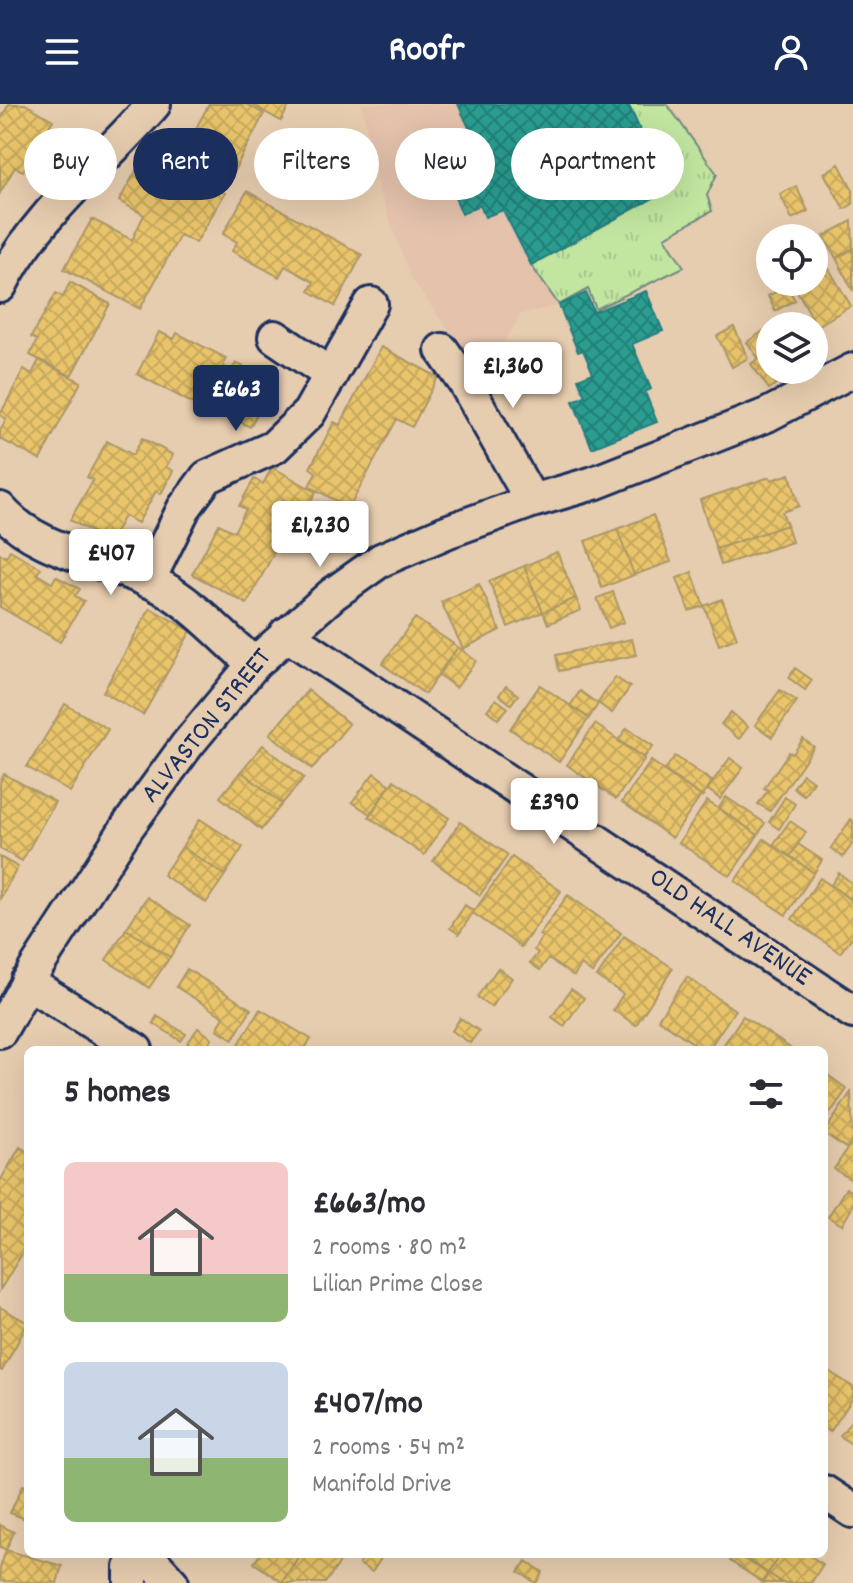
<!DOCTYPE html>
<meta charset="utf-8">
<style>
body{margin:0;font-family:Dekko,sans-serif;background:#f7f7f7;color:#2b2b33;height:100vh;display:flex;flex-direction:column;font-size:30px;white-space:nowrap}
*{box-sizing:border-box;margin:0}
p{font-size:26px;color:#7c7c81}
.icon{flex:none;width:44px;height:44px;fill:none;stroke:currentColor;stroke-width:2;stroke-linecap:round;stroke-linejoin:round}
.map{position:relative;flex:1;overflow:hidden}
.panel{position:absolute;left:24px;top:942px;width:804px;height:512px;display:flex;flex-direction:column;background:#fff;border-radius:12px;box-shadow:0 8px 32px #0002}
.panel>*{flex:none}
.banner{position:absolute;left:24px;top:24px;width:806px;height:72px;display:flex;gap:16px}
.tools{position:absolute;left:756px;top:120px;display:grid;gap:16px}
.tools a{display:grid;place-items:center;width:72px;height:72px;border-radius:50%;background:#fff;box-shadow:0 8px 32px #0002;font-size:40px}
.price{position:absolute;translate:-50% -68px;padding:0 18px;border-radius:8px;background:#fff;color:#222;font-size:26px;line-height:52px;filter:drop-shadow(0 2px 4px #0008)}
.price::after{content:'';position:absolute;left:50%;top:48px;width:24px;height:18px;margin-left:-12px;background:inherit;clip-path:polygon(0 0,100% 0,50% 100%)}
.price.on{background:#1b2f5e;color:#fff}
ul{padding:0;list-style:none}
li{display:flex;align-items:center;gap:24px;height:200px;padding:0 40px}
li span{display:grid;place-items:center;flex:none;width:224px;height:160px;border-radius:12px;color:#555}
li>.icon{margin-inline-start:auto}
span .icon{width:96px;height:96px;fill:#fffc;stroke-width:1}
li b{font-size:34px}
h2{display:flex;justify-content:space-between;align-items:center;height:96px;padding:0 40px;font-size:34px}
.pill{padding:0 28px;border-radius:36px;background:#fff;box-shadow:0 8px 32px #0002;font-size:28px;line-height:72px}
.pill.on{background:#1b2f5e;color:#fff}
header{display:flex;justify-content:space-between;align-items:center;height:104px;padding:0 40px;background:#1b2f5e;color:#fff;font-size:36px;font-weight:800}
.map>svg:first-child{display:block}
</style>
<header><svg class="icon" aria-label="menu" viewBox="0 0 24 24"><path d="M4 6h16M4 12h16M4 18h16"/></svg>Roofr<svg class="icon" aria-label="person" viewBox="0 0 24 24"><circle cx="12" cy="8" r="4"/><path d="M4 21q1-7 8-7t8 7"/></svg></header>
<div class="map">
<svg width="853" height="1479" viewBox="0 0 853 1479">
<defs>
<pattern id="park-tufts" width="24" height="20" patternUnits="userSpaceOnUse" patternTransform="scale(2)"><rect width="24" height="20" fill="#c2e6a0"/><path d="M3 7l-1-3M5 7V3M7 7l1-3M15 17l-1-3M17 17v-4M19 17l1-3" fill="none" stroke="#a6c68c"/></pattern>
<pattern id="homes-cross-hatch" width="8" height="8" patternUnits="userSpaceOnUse" patternTransform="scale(2)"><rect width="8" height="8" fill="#e9c46a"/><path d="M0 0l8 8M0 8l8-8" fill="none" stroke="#c7a95e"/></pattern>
<pattern id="schools-cross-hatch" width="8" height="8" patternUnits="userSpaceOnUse" patternTransform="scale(2)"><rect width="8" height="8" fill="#2a9d8f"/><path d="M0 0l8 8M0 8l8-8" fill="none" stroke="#238078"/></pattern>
</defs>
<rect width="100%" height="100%" fill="#e7cdaf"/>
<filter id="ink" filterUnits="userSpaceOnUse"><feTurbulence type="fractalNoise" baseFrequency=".0125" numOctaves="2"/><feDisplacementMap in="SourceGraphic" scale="16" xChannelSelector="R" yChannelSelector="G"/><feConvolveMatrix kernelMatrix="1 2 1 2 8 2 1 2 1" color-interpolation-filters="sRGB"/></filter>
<g filter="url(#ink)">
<path fill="#e4c2ac" d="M362 0H670L717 70 707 91 712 107 665 133 684 163 596 205 588 185 559 201 521 210 483 275 411 174 376 78Z"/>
<path fill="url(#park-tufts)" stroke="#6e8a7f" stroke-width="2" d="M628 0H667L717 70 707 91 712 107 665 133 684 163 596 205 588 185 559 201 531 161 667 86Z"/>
<path fill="url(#homes-cross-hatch)" stroke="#ab9766" stroke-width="2" d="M9 0H25L53 16 23 67 15 63 0 89V16Z
M209 0H246L264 10 225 84 183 62 193 44 187 41Z
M251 0H290L281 17Z
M147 47 225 89 196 139 180 131 140 205 64 165 92 115 132 136 144 111 119 97Z
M839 60 853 86V100L844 105 824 69Z
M796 82 808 107 792 115 780 90Z
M247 87 362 151 335 202 309 187 314 178 285 162 279 173 232 147 237 138 223 130Z
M852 117 853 144 836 154 824 132Z
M818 145 826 160 814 166V147Z
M853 145V187L836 154Z
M826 160 851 202 817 222 792 178H814V166Z
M70 178 110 200 71 272 30 251 37 236 31 233 56 189 63 193Z
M787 182 795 196 775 207 768 192Z
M734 223 748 254 732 263 717 232Z
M766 225 770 230V245L758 254 747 238Z
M159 228 174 235 177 229 226 254 223 262 231 267 236 259 262 272 257 280 269 287 250 323 213 304 211 309 137 270Z
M381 243 438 273 412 323 397 315 349 404 309 382 316 368 310 364 334 318 340 321Z
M770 246V266H795L769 285 751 260Z
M39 256 81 278 40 356 0 335V327L6 315 0 311 24 265 32 270Z
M142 334 173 351 166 363 173 367 161 390 156 387 138 419 124 412 110 438 70 416 93 376 87 373 107 337 133 351Z
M272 363 316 388 292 432 285 428 247 500 192 470 219 420 234 428 246 405 239 402 254 375 263 380Z
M790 370 799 402 782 408 787 421 716 445 700 396 770 373 771 376Z
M653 411 671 458 634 471 617 425Z
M787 421 792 438 721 461 716 445Z
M617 425 634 471 602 484 585 437Z
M10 446 41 464 37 470 52 479 56 472 80 485 75 492 84 497 60 538 0 503V449L6 453Z
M557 448 576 494 543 508 524 462Z
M524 462 543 508 508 523 489 477Z
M692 468 704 502 689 507 677 474Z
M479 480 500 526 463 545 441 498Z
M613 488 624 518 609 524 597 494Z
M576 494 581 506 548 520 543 508Z
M722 495 737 534 719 541 704 502Z
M150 504 191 527 143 611 103 588Z
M415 514 458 543 425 590 382 560Z
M632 535 636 551 559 567 556 551Z
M458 543 476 557 456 584 438 570Z
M795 564 812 576 805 586 789 574Z
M615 573 630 583 612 609 598 599Z
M540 581 589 614 559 658 510 625Z
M506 582 518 591 511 600 499 591Z
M308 586 349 620 312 665 270 630Z
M780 586 797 597 772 633 755 621Z
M580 587 598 600 589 614 570 602Z
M496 595 508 604 498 615 487 606Z
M65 600 108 625 70 688 27 663Z
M731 608 748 623 739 635 721 620Z
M595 620 645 654 616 695 567 661Z
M627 624 653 642 644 654 618 637Z
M803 635 814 643 770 707 758 700 768 686 764 684 789 648 793 650Z
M263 641 304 674 282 700 241 667Z
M675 652 713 678 702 693 664 667Z
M730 654 743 664 720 695 707 685Z
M651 657 701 692 672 734 622 698Z
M241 667 282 700 261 726 220 693Z
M374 669 390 681 370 710 352 698Z
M4 670 55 698 22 757 0 745V678Z
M803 670 813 677 804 691 793 684Z
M394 676 449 714 424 751 369 713Z
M726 693 765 719 758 731 719 704Z
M785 693 795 700 779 725 769 718Z
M707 697 758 731 730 772 679 739Z
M200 715 243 743 225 771 182 743Z
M851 715 853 717V739L843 753 831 744Z
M790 717 806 728 790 752 773 741Z
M460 718 508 751 480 791 433 757Z
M764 735 814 769 786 811 735 777Z
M798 740 822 756 814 769 790 752Z
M182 743 225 771 206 799 163 771Z
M0 753 18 763 0 795Z
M512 753 561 787 521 843 473 809Z
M839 769 853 780V789L849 795 831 781Z
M820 774 853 797V832L840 849 792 815Z
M568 791 621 829 592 869 581 861 574 872 548 855 540 866 530 859 538 849 534 846 542 833 539 831Z
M147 793 190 821 170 853 126 825Z
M465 801 474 807 459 830 450 824Z
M126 825 170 853 149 884 106 856Z
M624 832 673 864 636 921 613 906 623 890 597 873Z
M498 864 512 874 491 903 477 893Z
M187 865 251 905 233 935 217 925 224 913 176 883Z
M687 873 735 906 708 946H703L658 915Z
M571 885 584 894 564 922 552 913Z
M260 905 311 935 304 946 236 945Z
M157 912 186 930 181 937 153 919Z
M743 912 790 944 788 946H720Z
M460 914 479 927 470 939 452 927Z
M198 924 212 934 204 946H195L187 940Z
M824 968 847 985 824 1018Z
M851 988 853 1035 847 1045 824 1029Z
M853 1036V1077L834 1065Z
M20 1043 28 1048V1140L0 1186V1077Z
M846 1084 853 1089V1102L842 1121 828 1113Z
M0 1203 28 1219 2 1267 0 1266Z
M824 1264 853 1283V1294L830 1328 824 1324Z
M853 1314V1341L840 1332Z
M23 1381 28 1383V1416L10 1409Z
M0 1421 14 1428 6 1446 0 1443Z
M6 1446 62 1462 57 1479 0 1477V1464Z
M260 1450H300L282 1478 254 1459Z
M301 1450H346L325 1479H284L282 1478Z
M366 1450H384L372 1468 359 1460Z
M735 1450 768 1469 762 1478 730 1457Z
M738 1450H781L768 1469Z
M781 1450H807L823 1460 811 1479H783L768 1469Z
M526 1457 543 1468 536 1479 519 1468Z
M768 1469 783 1479H763Z"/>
<path fill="url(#schools-cross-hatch)" stroke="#267c80" stroke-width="2" d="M458 0H628L668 86 531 161 503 106 485 113 480 101 462 110 433 43 471 28Z
M646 187 663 227 632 240 651 285 645 288 657 318 592 344 573 297 585 292 578 275 593 269 583 246 578 248 559 201 586 189 594 208Z"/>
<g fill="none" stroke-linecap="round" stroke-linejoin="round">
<defs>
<path id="street" d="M0 182C35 111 103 59 154 0
M275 233 331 271
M442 246 464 277 532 397
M0 405C42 454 118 455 170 488 200 507 227 537 254 560
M148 477 184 404 207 373 274 343 309 309 371 200
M286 530 853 908
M27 878 136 946
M0 927 36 864 128 722 187 641 254 560 333 490 381 456 446 428 532 397 594 379 767 311 853 266
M824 1388 853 1407
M131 1479V1464L138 1455H150L172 1479"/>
</defs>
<use href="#street" stroke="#1b2f5e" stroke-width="38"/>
<use href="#street" stroke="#e7cdaf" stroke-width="32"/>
</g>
</g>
<g text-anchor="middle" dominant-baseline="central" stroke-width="8" stroke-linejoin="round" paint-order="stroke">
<g font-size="28" fill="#1b2f5e" stroke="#e7cdaf">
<text transform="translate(208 623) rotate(-51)">ALVASTON STREET</text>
<text transform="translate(729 825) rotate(34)">OLD HALL AVENUE</text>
</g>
</g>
</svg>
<div class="tools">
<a><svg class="icon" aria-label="locate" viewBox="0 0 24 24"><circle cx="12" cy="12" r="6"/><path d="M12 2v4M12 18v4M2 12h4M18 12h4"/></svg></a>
<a><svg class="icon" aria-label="layers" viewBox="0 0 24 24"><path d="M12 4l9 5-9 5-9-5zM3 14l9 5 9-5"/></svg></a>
</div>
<b class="price" style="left:513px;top:306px">£1,360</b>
<b class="price on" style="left:236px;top:329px">£663</b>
<b class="price" style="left:320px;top:465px">£1,230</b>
<b class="price" style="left:111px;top:493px">£407</b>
<b class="price" style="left:554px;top:742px">£390</b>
<div class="banner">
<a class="pill">Buy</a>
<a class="pill on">Rent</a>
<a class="pill">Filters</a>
<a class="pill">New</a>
<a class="pill">Apartment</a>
</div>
<section class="panel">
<h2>5 homes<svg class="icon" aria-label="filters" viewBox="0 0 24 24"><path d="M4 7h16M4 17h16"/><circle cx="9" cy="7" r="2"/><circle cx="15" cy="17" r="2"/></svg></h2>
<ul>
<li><span style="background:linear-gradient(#f6c9c9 70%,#8fb573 0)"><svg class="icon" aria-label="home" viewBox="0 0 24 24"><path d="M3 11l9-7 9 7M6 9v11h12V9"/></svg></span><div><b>£663/mo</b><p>2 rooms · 80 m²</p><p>Lilian Prime Close</p></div></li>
<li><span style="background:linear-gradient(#c9d6e8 60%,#8fb573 0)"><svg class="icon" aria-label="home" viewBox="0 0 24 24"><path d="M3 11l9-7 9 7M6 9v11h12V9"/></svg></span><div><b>£407/mo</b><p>2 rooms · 54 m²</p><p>Manifold Drive</p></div></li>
</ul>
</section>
</div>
